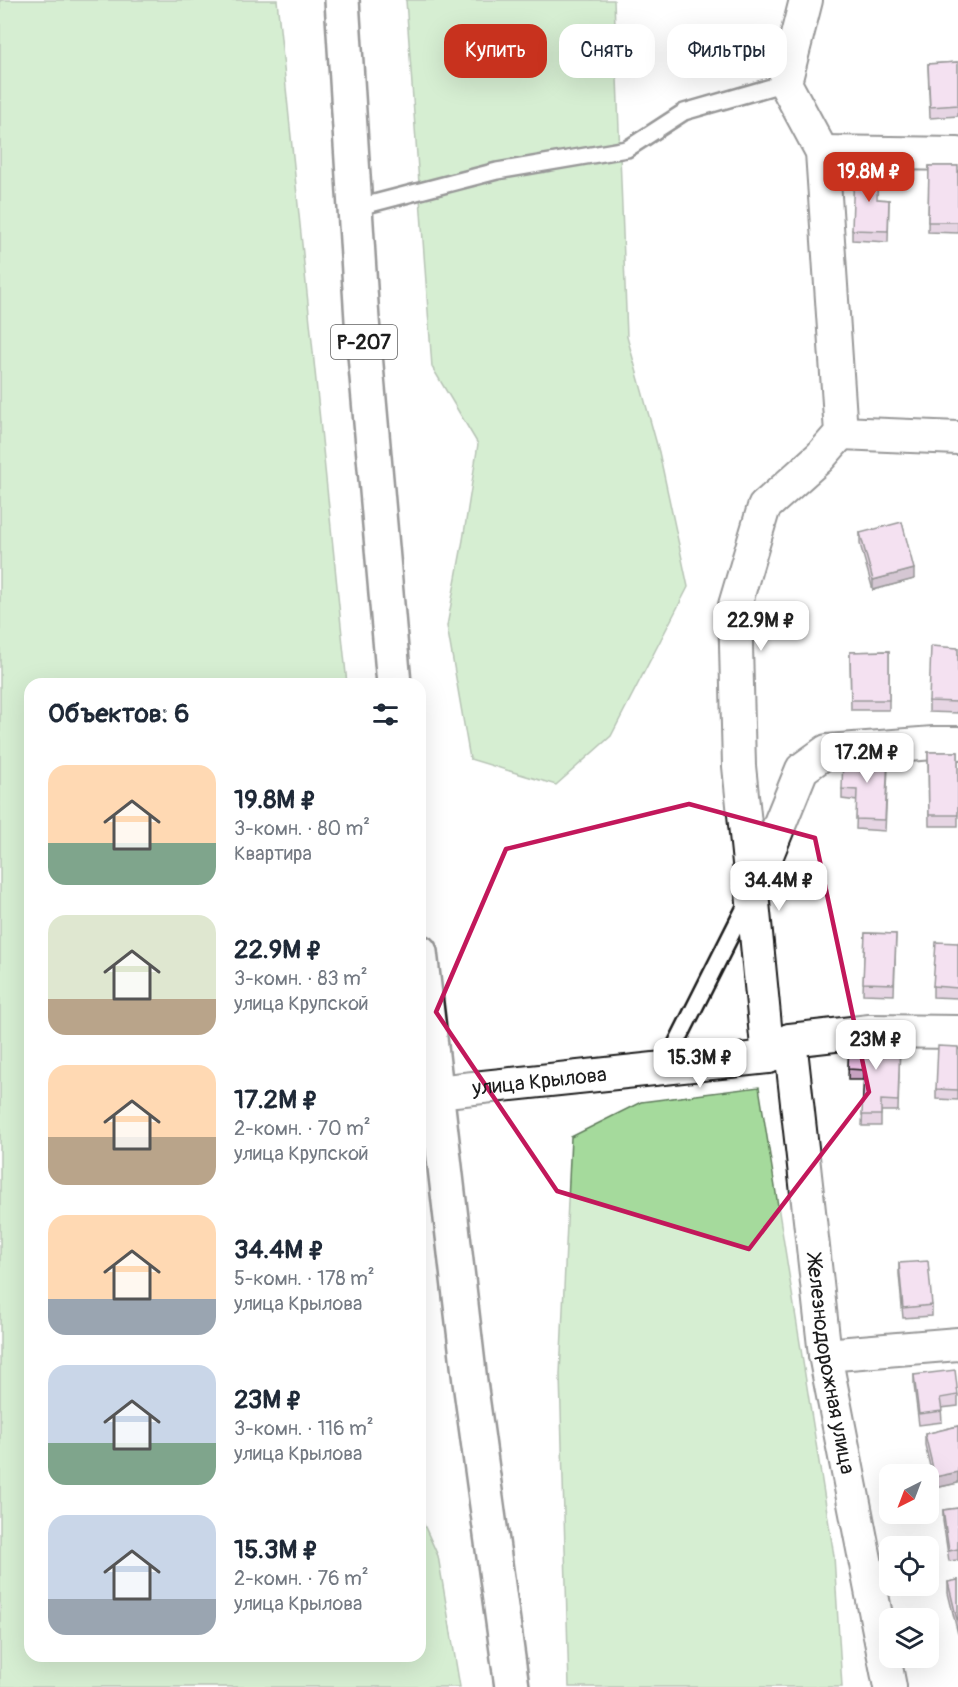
<!DOCTYPE html>
<html lang="ru">
<meta charset="utf-8">
<style>
body{margin:0;font-family:Pangolin,sans-serif;background:#f2f2f3;color:#1f2937;height:100vh;display:flex;flex-direction:column;font-size:22px;white-space:nowrap}
*{box-sizing:border-box;margin:0}
p{font-size:20px;color:#747a83}
.icon{flex:none;width:33px;height:33px;fill:none;stroke:currentColor;stroke-width:2;stroke-linecap:round;stroke-linejoin:round}
.map{position:relative;flex:1;overflow:hidden}
.sheet{position:absolute;left:24px;top:678px;width:402px;height:984px;display:flex;flex-direction:column;background:#fff;border-radius:18px;box-shadow:0 6px 24px #0002}
.sheet>*{flex:none}
.guide{position:absolute;left:444px;top:24px;width:423px;height:54px;display:flex;gap:12px}
.needle{width:39px;rotate:222deg}
.controls{position:absolute;left:879px;top:1464px;display:grid;gap:12px}
.controls a{display:grid;place-items:center;width:60px;height:60px;border-radius:12px;background:#fff;box-shadow:0 6px 24px #0002;font-size:30px}
.price{position:absolute;translate:-50% -51px;padding:0 14px;border-radius:12px;background:#fff;color:#222;font-size:20px;line-height:39px;filter:drop-shadow(0 2px 3px #0008)}
.price::after{content:'';position:absolute;left:50%;top:36px;width:18px;height:14px;margin-left:-9px;background:inherit;clip-path:polygon(0 0,100% 0,50% 100%)}
.price.active{background:#c8321e;color:#fff}
ul{padding:0;list-style:none}
li{display:flex;align-items:center;gap:18px;height:150px;padding:0 24px}
li span{display:grid;place-items:center;flex:none;width:168px;height:120px;border-radius:18px;color:#555}
li>.icon{margin-inline-start:auto}
span .icon{width:72px;height:72px;fill:#fffc;stroke-width:1}
li b{font-size:26px}
h2{display:flex;justify-content:space-between;align-items:center;height:72px;padding:0 24px;font-size:26px}
.tag{padding:0 21px;border-radius:18px;background:#fff;box-shadow:0 6px 24px #0002;font-size:21px;line-height:54px}
.tag.active{background:#c8321e;color:#fff}
.map>svg:first-child{display:block}
</style>
<div class="map">
<svg width="958" height="1687" viewBox="0 0 958 1687">
<rect width="100%" height="100%" fill="#fff"/>
<filter id="ink" filterUnits="userSpaceOnUse"><feTurbulence type="fractalNoise" baseFrequency=".0167" numOctaves="2"/><feDisplacementMap in="SourceGraphic" scale="12" xChannelSelector="R" yChannelSelector="G"/><feConvolveMatrix kernelMatrix="1 2 1 2 8 2 1 2 1" color-interpolation-filters="sRGB"/></filter>
<g filter="url(#ink)">
<path fill="#a5da9c" stroke="#607b5c" stroke-width="1.5" d="M0 0H277L347 684H30V1656H420V1516L438 1556 460 1687H0Z
M406 0H614L627 337 659 452 688 587 611 736 556 785 470 759 447 626 463 540 478 444 432 367Z
M759 1087 834 1556 842 1687H569L560 1375 571 1137 641 1102Z"/>
<g fill="none" stroke-linecap="round" stroke-linejoin="round">
<defs>
<path id="service" d="M355 208 497 171 627 149 684 112 785 83
M664 1068 747 903"/>
<g id="minor">
<path d="M822 152 958 154"/>
<path d="M841 433 958 438"/>
<path d="M752 892 739 766 735 605 764 507 820 457 841 433 822 152 785 83 806 0"/>
<path id="s1" d="M790 1040 825 1355 890 1687"/>
<path d="M768 1057 752 892 802 769 827 751 934 743H958"/>
<path id="s2" d="M436 1092 768 1057 790 1040 870 1031 958 1032"/>
<path d="M825 1355 958 1344"/>
</g>
<path id="primary" d="M342 0 362 320 394 684
M420 952 470 1382 512 1687"/>
</defs>
<use href="#service" stroke="#1c1c1c" stroke-width="20"/>
<use href="#minor" stroke="#1c1c1c" stroke-width="36"/>
<use href="#primary" stroke="#1c1c1c" stroke-width="38"/>
<use href="#service" stroke="#fff" stroke-width="15"/>
<use href="#minor" stroke="#fff" stroke-width="32"/>
<use href="#primary" stroke="#fff" stroke-width="33"/>
</g>
<path fill="#c7a2c2" stroke="#1c1c1c" stroke-width="1.5" d="M958 62V116L930 118 928 64Z
M929 166H958V233L928 232Z
M877 199 889 200 888 242 852 240V230Z
M860 533 914 579 873 590 860 544Z
M958 648V713L929 712V701Z
M889 651V710H851L850 652Z
M928 752H958V826H929Z
M888 767 885 831 856 829 857 801 842 799V789Z
M865 933 896 934 894 995 863 994Z
M958 943V998L933 997V986Z
M849 1039 900 1041 898 1111H881V1126H862L864 1080H848Z
M958 1047V1100L936 1099V1089Z
M899 1263 932 1305V1316L903 1318 899 1274Z
M914 1375 958 1395V1406L941 1408 942 1422 919 1425 914 1385Z
M958 1426V1483L935 1488 925 1445V1434Z
M958 1508V1560L949 1561 943 1521V1510Z
M958 1580V1634L948 1593V1582Z"/>
<path fill="#a2849e" stroke="#1c1c1c" stroke-width="1.5" d="M914 569V579L873 590V580Z
M958 1472V1483L935 1488V1477Z"/>
<path fill="#e7bce1" stroke="#1c1c1c" stroke-width="1.5" d="M958 62V105L930 107 928 64Z
M929 166H958V222H928Z
M854 168 878 169 877 199 889 200 888 231 852 230Z
M902 522 914 569 873 580 860 533Z
M931 646 958 648V702L929 701Z
M889 651V700H851L850 652Z
M928 752H958V815H929Z
M843 754 888 756 885 820 856 819 857 790 842 789Z
M865 933 896 934 894 984 863 983Z
M936 942 958 943V988L933 986Z
M849 1039 900 1041 898 1101 881 1100V1115H862L864 1070 848 1069Z
M938 1046 958 1047V1090L936 1089Z
M928 1261 932 1305 903 1308 899 1263Z
M955 1370 958 1395 940 1398 942 1411 919 1414 914 1375Z
M958 1426V1472L935 1477 925 1434Z
M958 1508V1549L949 1551 943 1510Z
M958 1580V1624L948 1582Z"/>
</g>
<path d="M0 0H958V1687H0ZM689 804 815 838 869 1092 749 1249 557 1191 436 1012 506 849Z" fill="#fff" fill-opacity=".55" fill-rule="evenodd"/>
<path fill="none" stroke="#c2185b" stroke-width="4.5" stroke-linejoin="round" d="M689 804 815 838 869 1092 749 1249 557 1191 436 1012 506 849Z"/>
<g text-anchor="middle" dominant-baseline="central" stroke-width="4.5" stroke-linejoin="round" paint-order="stroke">
<rect fill="#fff" stroke="#606060" stroke-width="1.5" x="331" y="325" width="66" height="34" rx="4.5"/>
<g font-size="20" font-weight="bold" fill="#1c1c1c">
<text x="364" y="342">Р-207</text>
</g>
<g font-size="21" fill="#1c1c1c" stroke="#fff">
<text stroke="none"><textPath href="#s2" startOffset="104">улица Крылова</textPath></text>
<text stroke="none"><textPath href="#s1" startOffset="327">Железнодорожная улица</textPath></text>
</g>
</g>
</svg>
<div class="controls">
<a><svg class="needle" viewBox="-14 -14 28 28"><path d="M0-13l5 13h-10z" fill="#e53935"/><path d="M0 13l5-13h-10z" fill="#747a83"/></svg></a>
<a><svg class="icon" aria-label="locate" viewBox="0 0 24 24"><circle cx="12" cy="12" r="6"/><path d="M12 2v4M12 18v4M2 12h4M18 12h4"/></svg></a>
<a><svg class="icon" aria-label="layers" viewBox="0 0 24 24"><path d="M12 4l9 5-9 5-9-5zM3 14l9 5 9-5"/></svg></a>
</div>
<b class="price active" style="left:869px;top:203px">19.8M ₽</b>
<b class="price" style="left:761px;top:652px">22.9M ₽</b>
<b class="price" style="left:867px;top:784px">17.2M ₽</b>
<b class="price" style="left:779px;top:912px">34.4M ₽</b>
<b class="price" style="left:876px;top:1071px">23M ₽</b>
<b class="price" style="left:700px;top:1089px">15.3M ₽</b>
<div class="guide">
<a class="tag active">Купить</a>
<a class="tag">Снять</a>
<a class="tag">Фильтры</a>
</div>
<section class="sheet">
<h2>Объектов: 6<svg class="icon" aria-label="filters" viewBox="0 0 24 24"><path d="M4 7h16M4 17h16"/><circle cx="9" cy="7" r="2"/><circle cx="15" cy="17" r="2"/></svg></h2>
<ul>
<li><span style="background:linear-gradient(#ffd9b3 65%,#7fa58c 0)"><svg class="icon" aria-label="home" viewBox="0 0 24 24"><path d="M3 11l9-7 9 7M6 9v11h12V9"/></svg></span><div><b>19.8M ₽</b><p>3-комн. · 80 m²</p><p>Квартира</p></div></li>
<li><span style="background:linear-gradient(#dfe7d0 70%,#b9a48a 0)"><svg class="icon" aria-label="home" viewBox="0 0 24 24"><path d="M3 11l9-7 9 7M6 9v11h12V9"/></svg></span><div><b>22.9M ₽</b><p>3-комн. · 83 m²</p><p>улица Крупской</p></div></li>
<li><span style="background:linear-gradient(#ffd9b3 60%,#b9a48a 0)"><svg class="icon" aria-label="home" viewBox="0 0 24 24"><path d="M3 11l9-7 9 7M6 9v11h12V9"/></svg></span><div><b>17.2M ₽</b><p>2-комн. · 70 m²</p><p>улица Крупской</p></div></li>
<li><span style="background:linear-gradient(#ffd9b3 70%,#9aa5b1 0)"><svg class="icon" aria-label="home" viewBox="0 0 24 24"><path d="M3 11l9-7 9 7M6 9v11h12V9"/></svg></span><div><b>34.4M ₽</b><p>5-комн. · 178 m²</p><p>улица Крылова</p></div></li>
<li><span style="background:linear-gradient(#c9d6e8 65%,#7fa58c 0)"><svg class="icon" aria-label="home" viewBox="0 0 24 24"><path d="M3 11l9-7 9 7M6 9v11h12V9"/></svg></span><div><b>23M ₽</b><p>3-комн. · 116 m²</p><p>улица Крылова</p></div></li>
<li><span style="background:linear-gradient(#c9d6e8 70%,#9aa5b1 0)"><svg class="icon" aria-label="home" viewBox="0 0 24 24"><path d="M3 11l9-7 9 7M6 9v11h12V9"/></svg></span><div><b>15.3M ₽</b><p>2-комн. · 76 m²</p><p>улица Крылова</p></div></li>
</ul>
</section>
</div>
